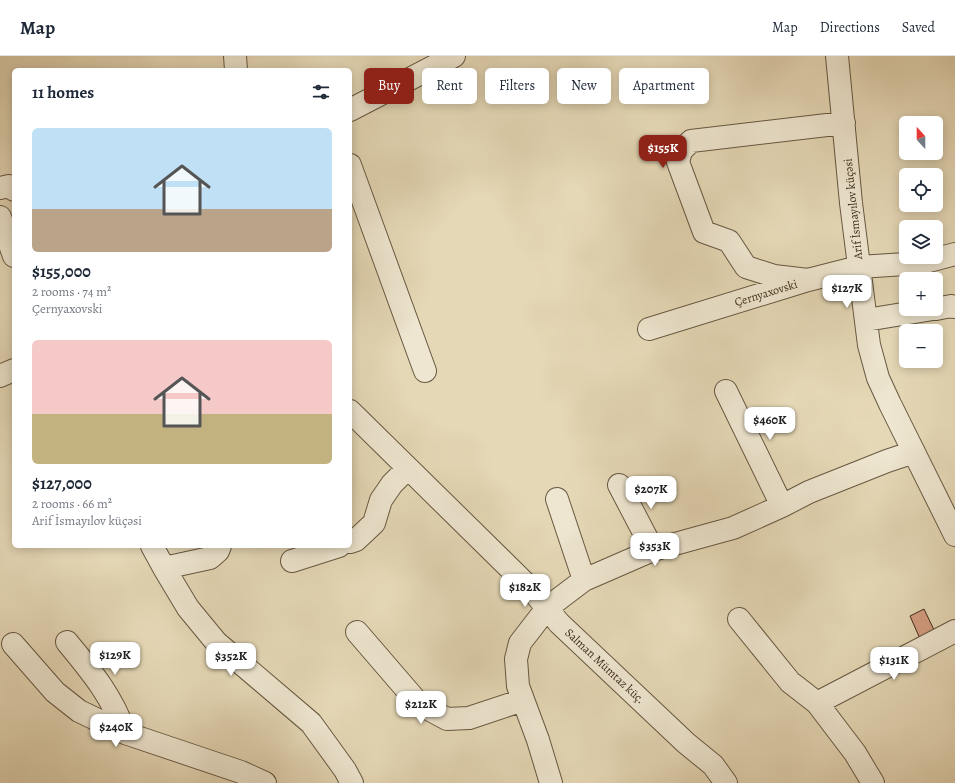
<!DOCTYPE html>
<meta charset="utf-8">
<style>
body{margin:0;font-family:Alegreya,serif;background:#f2f2f3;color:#1f2937;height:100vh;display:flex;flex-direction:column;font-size:15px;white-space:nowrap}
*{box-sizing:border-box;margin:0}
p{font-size:13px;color:#747a83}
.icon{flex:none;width:22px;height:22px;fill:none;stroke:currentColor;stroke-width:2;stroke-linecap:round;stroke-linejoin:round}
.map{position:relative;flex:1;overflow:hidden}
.details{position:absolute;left:12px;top:12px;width:340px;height:480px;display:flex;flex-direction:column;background:#fff;border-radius:6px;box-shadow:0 2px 10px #0003}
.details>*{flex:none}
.hud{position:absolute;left:364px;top:12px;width:380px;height:36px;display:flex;gap:8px}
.needle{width:26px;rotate:339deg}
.fabs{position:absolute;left:899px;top:60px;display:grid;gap:8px}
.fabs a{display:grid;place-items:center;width:44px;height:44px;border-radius:6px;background:#fff;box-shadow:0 2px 10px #0003;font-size:20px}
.price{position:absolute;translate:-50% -34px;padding:0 9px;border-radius:8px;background:#fff;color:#222;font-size:13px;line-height:26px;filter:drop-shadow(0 1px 2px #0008)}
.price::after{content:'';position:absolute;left:50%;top:24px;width:12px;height:9px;margin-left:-6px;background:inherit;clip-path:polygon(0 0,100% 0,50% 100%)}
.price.selected{background:#8f2418;color:#fff}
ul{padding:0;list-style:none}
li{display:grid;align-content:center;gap:8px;height:212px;padding:0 20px}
li span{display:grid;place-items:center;height:124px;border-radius:6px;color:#555}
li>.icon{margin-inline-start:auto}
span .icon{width:72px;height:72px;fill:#fffc;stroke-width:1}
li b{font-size:17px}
h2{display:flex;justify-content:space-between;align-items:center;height:48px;padding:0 20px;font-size:17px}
.chip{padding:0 14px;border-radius:6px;background:#fff;box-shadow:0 2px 10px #0003;font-size:14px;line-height:36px}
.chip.selected{background:#8f2418;color:#fff}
header{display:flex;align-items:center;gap:24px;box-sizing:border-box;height:56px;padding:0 20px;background:#fff;border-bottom:1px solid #e0e1e3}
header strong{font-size:19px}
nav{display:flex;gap:22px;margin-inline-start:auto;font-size:14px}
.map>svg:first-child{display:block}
</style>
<header>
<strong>Map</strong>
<nav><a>Map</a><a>Directions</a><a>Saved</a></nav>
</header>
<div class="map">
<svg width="955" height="727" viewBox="0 0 955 727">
<rect width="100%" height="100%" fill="#e5d8b6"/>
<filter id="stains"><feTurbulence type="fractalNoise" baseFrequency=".005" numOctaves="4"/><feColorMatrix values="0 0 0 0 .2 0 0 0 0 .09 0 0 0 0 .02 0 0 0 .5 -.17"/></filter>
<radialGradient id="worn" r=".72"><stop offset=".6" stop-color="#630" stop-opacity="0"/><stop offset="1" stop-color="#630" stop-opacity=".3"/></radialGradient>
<path fill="#d49d82" stroke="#3d2d1c" d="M924 553 936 578 921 585 910 560Z"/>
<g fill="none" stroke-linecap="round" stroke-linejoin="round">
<defs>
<path id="minor" d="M235 0 236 14
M837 0 851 147 869 289 878 322 890 348 955 479
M350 54 454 0
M350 109 425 315
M0 132 9 130 14 134
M0 161 14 200
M808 224 774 220 746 211 729 185 704 176 678 106 681 95 691 85 844 67
M936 253 951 250 955 251
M866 264 933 253
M649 273 808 224 859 211 921 207 955 198
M0 320 14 314
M726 335 782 450
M350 355 532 534 559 567 686 687 713 709 726 727
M619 429 653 494
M557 443 584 524
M350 486 356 484 374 467 381 444 392 428 408 412
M152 490 164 512 188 552 216 586 311 667 345 714 352 727
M292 505 339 490
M164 512 210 502 218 495 220 490
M739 563 790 626 817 647 855 697 873 727
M357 576 419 648 447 663 469 662 523 644
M67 586C91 615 112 640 125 677
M13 588 55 636 79 655 125 677 241 716 265 727
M817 647 955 575
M551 727 538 684 518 630 516 603 520 587 547 552 584 524 653 494 733 472 782 450 809 436 887 405 914 396"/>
</defs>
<use href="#minor" stroke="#675842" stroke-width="24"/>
<use href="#minor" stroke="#eee6d0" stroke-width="22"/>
</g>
<g text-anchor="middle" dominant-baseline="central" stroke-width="4" stroke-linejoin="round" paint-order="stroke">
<g font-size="12" fill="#3d2d1c" stroke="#eee6d0">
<text transform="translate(853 153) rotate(-96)">Arif İsmayılov küçəsi</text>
<text transform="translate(766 237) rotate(-17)">Çernyaxovski</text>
<text transform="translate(605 610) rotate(43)">Salman Mümtaz küç.</text>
</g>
</g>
<rect width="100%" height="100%" filter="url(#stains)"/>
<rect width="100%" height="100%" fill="url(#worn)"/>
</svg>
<div class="fabs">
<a><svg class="needle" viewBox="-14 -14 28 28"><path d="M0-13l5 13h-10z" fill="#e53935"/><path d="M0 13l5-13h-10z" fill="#747a83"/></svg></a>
<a><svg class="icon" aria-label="locate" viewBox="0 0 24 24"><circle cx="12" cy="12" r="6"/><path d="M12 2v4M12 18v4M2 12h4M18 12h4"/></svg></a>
<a><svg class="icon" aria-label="layers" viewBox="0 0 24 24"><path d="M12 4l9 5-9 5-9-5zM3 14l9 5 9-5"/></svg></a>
<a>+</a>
<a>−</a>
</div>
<b class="price selected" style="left:663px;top:113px">$155K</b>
<b class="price" style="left:847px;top:253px">$127K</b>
<b class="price" style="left:770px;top:385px">$460K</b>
<b class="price" style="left:651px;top:454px">$207K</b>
<b class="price" style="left:655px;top:511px">$353K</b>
<b class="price" style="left:525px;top:552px">$182K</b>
<b class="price" style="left:115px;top:620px">$129K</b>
<b class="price" style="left:231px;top:621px">$352K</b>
<b class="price" style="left:894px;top:625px">$131K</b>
<b class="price" style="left:421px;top:669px">$212K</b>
<b class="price" style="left:116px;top:692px">$240K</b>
<div class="hud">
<a class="chip selected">Buy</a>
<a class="chip">Rent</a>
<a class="chip">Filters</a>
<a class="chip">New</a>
<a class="chip">Apartment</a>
</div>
<section class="details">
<h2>11 homes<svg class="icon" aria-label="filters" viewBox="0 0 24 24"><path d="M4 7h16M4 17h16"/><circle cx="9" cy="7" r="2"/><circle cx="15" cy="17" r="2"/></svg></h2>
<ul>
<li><span style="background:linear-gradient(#bfe0f5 65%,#b9a48a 0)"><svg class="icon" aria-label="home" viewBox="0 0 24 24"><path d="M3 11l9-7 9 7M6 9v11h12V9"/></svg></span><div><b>$155,000</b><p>2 rooms · 74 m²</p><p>Çernyaxovski</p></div></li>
<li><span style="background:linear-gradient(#f6c9c9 60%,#c2b280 0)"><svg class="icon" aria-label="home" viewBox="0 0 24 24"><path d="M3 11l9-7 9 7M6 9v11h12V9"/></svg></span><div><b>$127,000</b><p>2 rooms · 66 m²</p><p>Arif İsmayılov küçəsi</p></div></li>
</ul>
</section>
</div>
